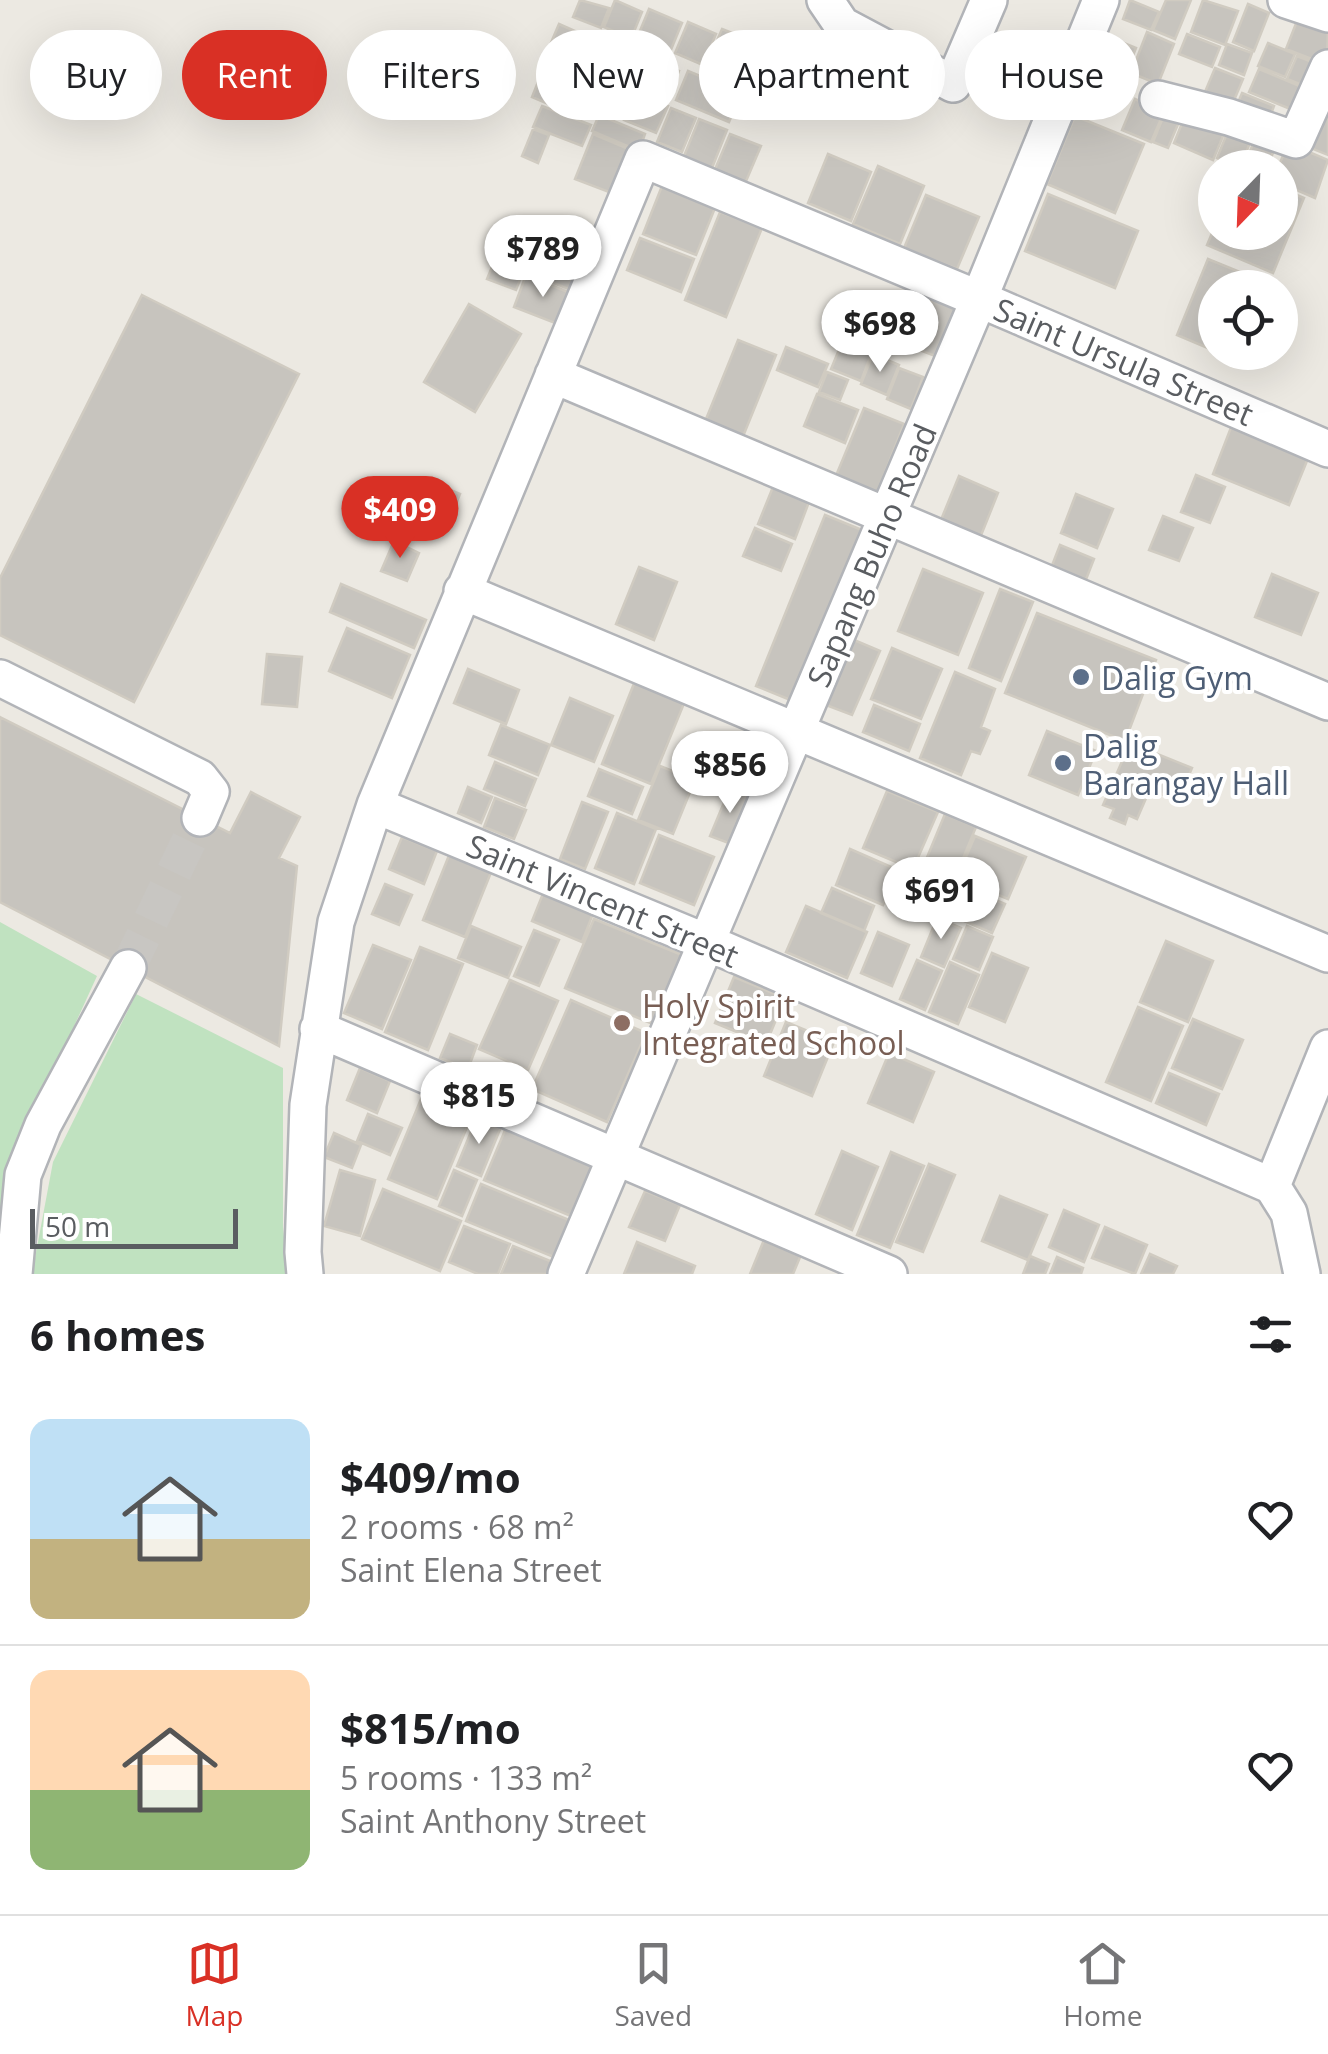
<!DOCTYPE html>
<meta charset="utf-8">
<style>
body{margin:0;font-family:"Open Sans",sans-serif;background:#f2f2f2;color:#202124;height:100vh;display:flex;flex-direction:column;font-size:38px;white-space:nowrap}
*{box-sizing:border-box;margin:0}
p{font-size:32px;color:#757577}
.icon{flex:none;width:55px;height:55px;fill:none;stroke:currentColor;stroke-width:2;stroke-linecap:round;stroke-linejoin:round}
.map{position:relative;height:1274px;overflow:hidden}
.side{display:flex;flex-direction:column;background:#fff;flex:1}
.side>*{flex:none}
.banner{position:absolute;left:30px;top:30px;width:1270px;height:90px;display:flex;gap:20px}
.needle{width:65px;rotate:203deg}
.tools{position:absolute;left:1198px;top:150px;display:grid;gap:20px}
.tools a{display:grid;place-items:center;width:100px;height:100px;border-radius:50%;background:#fff;box-shadow:0 10px 40px #0002;font-size:50px}
.scale{position:absolute;left:30px;bottom:25px;width:208px;box-sizing:border-box;padding-left:10px;border:5px solid #5a5d61;border-top:0;font-size:28px;line-height:35px;white-space:nowrap;color:#5a5d61;-webkit-text-stroke:8px #fff;paint-order:stroke}
.price{position:absolute;translate:-50% -85px;padding:0 22px;border-radius:35px;background:#fff;color:#222;font-size:32px;line-height:65px;filter:drop-shadow(0 2px 5px #0008)}
.price::after{content:'';position:absolute;left:50%;top:60px;width:30px;height:22px;margin-left:-15px;background:inherit;clip-path:polygon(0 0,100% 0,50% 100%)}
.price.active{background:#d93025;color:#fff}
ul{padding:0;list-style:none}
li{display:flex;align-items:center;gap:30px;height:250px;padding:0 30px}
li+li{border-top:2px solid #e0e0e0}
li span{display:grid;place-items:center;flex:none;width:280px;height:200px;border-radius:20px;color:#555}
li>.icon{margin-inline-start:auto}
span .icon{width:120px;height:120px;fill:#fffc;stroke-width:1}
li b{font-size:42px}
h2{display:flex;justify-content:space-between;align-items:center;height:120px;padding:0 30px;font-size:42px}
.chip{padding:0 35px;border-radius:45px;background:#fff;box-shadow:0 10px 40px #0002;font-size:35px;line-height:90px}
.chip.active{background:#d93025;color:#fff}
.dock{display:flex;justify-content:space-around;align-items:center;height:140px;border-top:2px solid #e0e0e0;background:#fff;font-size:28px;color:#757577}
.dock a{display:grid;justify-items:center;gap:5px}
.dock .active{color:#d93025}
.map>svg:first-child{display:block}
</style>
<div class="map">
<svg width="1328" height="1274" viewBox="0 0 1328 1274">
<rect width="100%" height="100%" fill="#ece9e2"/>
<path fill="#c0e2c0" d="M0 922 97 976 8 1171 0 1229Z
M136 994 283 1068V1227L288 1274H32L53 1162Z"/>
<path fill="#c7c4be" stroke="#d0cbc1" stroke-width="2.5" d="M580 0 609 8 601 28 573 17Z
M615 0 642 12 631 39 604 27Z
M1130 0 1159 12 1151 30 1123 19Z
M1166 0H1191L1175 39 1153 30Z
M1203 0 1238 11 1225 45 1191 32Z
M1248 4 1269 13 1254 51 1233 42Z
M649 9 682 23 670 52 637 38Z
M1299 16 1328 28 1327 65 1286 49Z
M688 22 716 34 703 65 675 53Z
M559 24 577 32 563 66 544 59Z
M722 29 760 44 745 79 707 63Z
M1147 32 1174 44 1158 84 1131 73Z
M580 33 616 48 605 73 570 58Z
M1187 34 1220 47 1212 67 1179 54Z
M1114 39 1136 48 1121 86 1099 77Z
M1268 43 1295 54 1285 77 1258 66Z
M1227 44 1252 53 1244 75 1219 65Z
M619 48 646 59 635 84 609 73Z
M1297 56 1325 67 1315 90 1287 79Z
M650 59 679 71 667 100 639 88Z
M546 62 591 81 577 116 532 97Z
M1215 68 1243 79 1230 110 1202 99Z
M1259 69 1314 92 1305 115 1249 92Z
M688 71 741 93 729 122 676 100Z
M616 85 629 90 618 117 605 112Z
M635 92 668 106 656 133 624 120Z
M1242 93 1274 106 1267 125 1234 112Z
M1135 99 1164 112 1151 142 1122 130Z
M1328 104V155L1303 145Z
M542 106 591 125 582 146 533 127Z
M671 108 696 118 682 152 657 142Z
M1166 110 1181 117 1168 148 1153 142Z
M1186 113 1226 129 1213 160 1174 143Z
M599 115 645 134 639 151 592 131Z
M1075 116 1144 144 1115 213 1047 184Z
M699 119 727 130 712 168 684 156Z
M533 129 549 135 538 163 522 156Z
M1228 131 1251 140 1240 168 1217 158Z
M1258 132 1278 140 1267 168H1243Z
M593 134 631 150 614 194 575 179Z
M730 134 761 146 744 186 713 174Z
M1288 143 1328 160 1315 198 1280 183 1278 168Z
M828 154 871 172 851 221 808 203Z
M878 166 924 186 900 244 853 224Z
M662 186 715 208 696 255 643 234Z
M1280 188 1304 198 1273 273 1207 245 1215 226V232H1280Z
M1048 194 1138 231 1115 288 1025 251Z
M926 195 979 217 957 269 904 248Z
M720 212 762 228 726 317 685 300Z
M508 228 536 239 516 290 487 279Z
M640 238 694 259 681 292 627 270Z
M536 247 580 265 571 290 526 272Z
M1208 259 1257 279 1254 288H1215V351L1177 335Z
M526 275 573 294 560 325 514 307Z
M934 294 966 307 945 360 912 347Z
M142 295 299 374 134 702 0 635V578Z
M469 304 521 334 475 412 424 382Z
M738 340 776 355 742 439 704 424Z
M843 340 872 352 861 381 831 369Z
M786 347 828 364 818 387 777 370Z
M873 354 899 365 887 395 861 384Z
M899 368 923 377 911 409 887 399Z
M827 372 848 380 840 400 819 392Z
M817 394 858 410 845 443 804 426Z
M864 408 904 424 876 495 835 478Z
M1232 425 1309 456 1289 505 1213 474Z
M1196 475 1225 487 1210 523 1181 512Z
M959 476 998 493 978 543 938 527Z
M429 481 460 494 446 529 414 516Z
M773 487 809 502 795 539 758 524Z
M1076 494 1113 509 1097 548 1061 533Z
M825 515 862 530 793 701 756 686Z
M1163 516 1193 528 1179 561 1149 550Z
M755 528 792 544 781 571 743 556Z
M394 541 419 553 407 581 381 571Z
M1060 545 1094 559 1085 582 1051 568Z
M639 567 677 582 654 640 616 624Z
M923 569 983 593 958 655 898 631Z
M1272 574 1318 593 1301 635 1255 617Z
M341 584 426 620 414 648 330 612Z
M1000 589 1033 602 1001 681 969 668Z
M1037 613 1156 660 1125 741 1005 693Z
M347 628 410 655 392 698 329 671Z
M854 640 880 651 852 715 826 705Z
M892 648 942 669 921 719 871 699Z
M267 654 302 657 297 707 262 704Z
M468 669 519 690 506 724 454 703Z
M955 672 995 689 981 727 990 731 980 754 971 751 961 775 920 758Z
M635 681 685 701 651 784 602 764Z
M570 698 613 716 594 762 551 745Z
M874 705 920 724 909 751 863 732Z
M0 717 230 833 251 792 300 817 279 858 297 866 279 1046 0 902Z
M501 725 550 745 538 775 489 755Z
M1047 731 1096 751 1078 795 1029 775Z
M1130 743 1192 768 1178 801 1150 789 1137 819 1128 815 1125 824 1110 818 1114 809 1103 805Z
M495 762 536 779 525 806 484 789Z
M660 766 695 780 673 834 638 820Z
M599 769 643 787 632 814 588 796Z
M468 787 492 797 481 823 458 813Z
M730 788 750 796 731 844 710 836Z
M887 791 938 812 913 869 863 848Z
M495 798 526 810 514 839 484 827Z
M582 802 608 812 585 869 560 859Z
M617 813 656 829 634 884 595 868Z
M945 814 976 827 954 880 923 867Z
M659 835 714 857 694 905 640 883Z
M975 836 1026 857 1008 899 957 878Z
M402 837 437 851 424 884 389 869Z
M850 849 898 870 883 905 836 885Z
M450 853 492 870 465 937 423 920Z
M901 876 930 889 921 910 892 898Z
M953 882 1005 904 992 933 941 911Z
M385 884 412 895 399 925 372 914Z
M832 888 874 906 864 931 821 913Z
M544 891 594 911 582 942 532 921Z
M806 906 867 932 847 978 786 952Z
M937 918 961 928 944 967 921 957Z
M594 919 682 955 653 1024 565 988Z
M471 926 521 947 508 978 458 958Z
M967 926 993 937 979 970 953 959Z
M534 930 559 940 539 986 514 976Z
M878 932 909 945 892 986 861 973Z
M1166 941 1213 961 1188 1022 1140 1002Z
M373 945 411 960 382 1029 344 1013Z
M420 947 463 964 428 1050 385 1032Z
M992 953 1028 968 1005 1022 969 1007Z
M917 960 942 971 925 1010 900 999Z
M950 962 979 975 958 1024 929 1012Z
M734 977 785 998 766 1044 715 1023Z
M510 980 558 1001 528 1070 479 1049Z
M571 1000 646 1033 607 1122 532 1089Z
M1138 1007 1183 1026 1151 1101 1106 1082Z
M1193 1019 1243 1040 1222 1089 1172 1068Z
M786 1022 834 1042 812 1096 764 1076Z
M450 1034 477 1045 468 1069 440 1058Z
M889 1053 934 1072 913 1122 868 1103Z
M360 1068 390 1081 377 1113 347 1100Z
M1169 1073 1219 1094 1206 1125 1156 1103Z
M421 1099 470 1120 437 1199 388 1179Z
M368 1114 402 1128 390 1155 357 1141Z
M477 1117 501 1127 481 1176 457 1166Z
M508 1123 600 1160 576 1218 484 1180Z
M334 1133 361 1145 352 1168 324 1157Z
M842 1151 878 1167 852 1230 816 1214Z
M891 1152 924 1166 890 1248 857 1235Z
M929 1164 955 1175 923 1252 896 1242Z
M340 1170 375 1180 360 1236 324 1226Z
M454 1170 477 1180 462 1216 439 1206Z
M481 1184 569 1220 554 1257 466 1221Z
M383 1189 461 1221 440 1271 362 1239Z
M645 1191 680 1205 665 1241 629 1227Z
M1000 1196 1047 1215 1028 1260 982 1241Z
M1064 1210 1099 1225 1084 1262 1049 1247Z
M464 1226 510 1244 498 1274H478L449 1262Z
M1105 1227 1147 1245 1135 1274 1092 1258Z
M766 1235 803 1250 793 1274H750Z
M637 1242 695 1266 692 1274H624Z
M513 1246 555 1263 550 1274H501Z
M1150 1254 1177 1266 1173 1274H1141Z
M1030 1256 1049 1264 1045 1274H1023Z
M1057 1257 1083 1268 1081 1274H1050Z"/>
<g fill="none" stroke-linecap="round" stroke-linejoin="round">
<path stroke="#c8c6c2" stroke-width="35" stroke-dasharray="35 18" stroke-linecap="butt" d="M128 968 200 818"/>
<defs>
<path id="minor" d="M825 0 842 25 953 84 989 0
M1286 0 1328 14
M1158 99 1229 117 1296 140 1328 68
M553 375 1328 702
M462 591 1328 954
M0 678 200 778 211 792 200 818
M375 805 706 942 1272 1186
M318 1029 889 1274
M1272 1186 1328 1048
M1272 1186 1289 1213 1302 1274
M14 1274 23 1175 43 1125 128 968
M305 1274 303 1252 308 1105 336 922 375 805 643 159 979 299 1328 449
M566 1274 979 299 1101 0"/>
</defs>
<use href="#minor" stroke="#b2b4b8" stroke-width="40"/>
<use href="#minor" stroke="#fff" stroke-width="35"/>
</g>
<g fill="#5c6f8a" stroke="#fff" stroke-width="4">
<circle cx="1081" cy="677" r="10"/>
<circle cx="1063" cy="763" r="10"/>
</g>
<circle fill="#8d6e63" stroke="#fff" stroke-width="4" cx="622" cy="1023" r="10"/>
<g text-anchor="middle" dominant-baseline="central" stroke-width="8" stroke-linejoin="round" paint-order="stroke">
<g font-size="32" fill="#5a5d61" stroke="#fff">
<text transform="translate(1124 361) rotate(23)">Saint Ursula Street</text>
<text transform="translate(871 555) rotate(-67)">Sapang Buho Road</text>
<text transform="translate(603 900) rotate(23)">Saint Vincent Street</text>
</g>
<g font-size="32" fill="#4e5e75" stroke="#fff" text-anchor="start">
<text x="1101" y="677">Dalig Gym</text>
<text x="1083" y="745">Dalig<tspan x="1083" dy="37">Barangay Hall</tspan></text>
</g>
<g font-size="32" fill="#785e54" stroke="#fff" text-anchor="start">
<text x="642" y="1005">Holy Spirit<tspan x="642" dy="37">Integrated School</tspan></text>
</g>
</g>
</svg>
<div class="tools">
<a><svg class="needle" viewBox="-14 -14 28 28"><path d="M0-13l5 13h-10z" fill="#e53935"/><path d="M0 13l5-13h-10z" fill="#757577"/></svg></a>
<a><svg class="icon" aria-label="locate" viewBox="0 0 24 24"><circle cx="12" cy="12" r="6"/><path d="M12 2v4M12 18v4M2 12h4M18 12h4"/></svg></a>
</div>
<div class="scale">50 m</div>
<b class="price" style="left:543px;top:300px">$789</b>
<b class="price" style="left:880px;top:375px">$698</b>
<b class="price active" style="left:400px;top:561px">$409</b>
<b class="price" style="left:730px;top:816px">$856</b>
<b class="price" style="left:941px;top:942px">$691</b>
<b class="price" style="left:479px;top:1147px">$815</b>
<div class="banner">
<a class="chip">Buy</a>
<a class="chip active">Rent</a>
<a class="chip">Filters</a>
<a class="chip">New</a>
<a class="chip">Apartment</a>
<a class="chip">House</a>
</div>
</div>
<section class="side">
<h2>6 homes<svg class="icon" aria-label="filters" viewBox="0 0 24 24"><path d="M4 7h16M4 17h16"/><circle cx="9" cy="7" r="2"/><circle cx="15" cy="17" r="2"/></svg></h2>
<ul>
<li><span style="background:linear-gradient(#bfe0f5 60%,#c2b280 0)"><svg class="icon" aria-label="home" viewBox="0 0 24 24"><path d="M3 11l9-7 9 7M6 9v11h12V9"/></svg></span><div><b>$409/mo</b><p>2 rooms · 68 m²</p><p>Saint Elena Street</p></div><svg class="icon" aria-label="heart" viewBox="0 0 24 24"><path d="M12 20l-8-8c-3-5 5-10 8-4 3-6 11-1 8 4z"/></svg></li>
<li><span style="background:linear-gradient(#ffd9b3 60%,#8fb573 0)"><svg class="icon" aria-label="home" viewBox="0 0 24 24"><path d="M3 11l9-7 9 7M6 9v11h12V9"/></svg></span><div><b>$815/mo</b><p>5 rooms · 133 m²</p><p>Saint Anthony Street</p></div><svg class="icon" aria-label="heart" viewBox="0 0 24 24"><path d="M12 20l-8-8c-3-5 5-10 8-4 3-6 11-1 8 4z"/></svg></li>
</ul>
</section>
<nav class="dock">
<a class="active"><svg class="icon" aria-label="map" viewBox="0 0 24 24"><path d="M3 6l6-2 6 2 6-2v14l-6 2-6-2-6 2zM9 4v14M15 6v14"/></svg>Map</a>
<a><svg class="icon" aria-label="saved" viewBox="0 0 24 24"><path d="M7 4h10v16l-5-4-5 4z"/></svg>Saved</a>
<a><svg class="icon" aria-label="home" viewBox="0 0 24 24"><path d="M3 11l9-7 9 7M6 9v11h12V9"/></svg>Home</a>
</nav>
